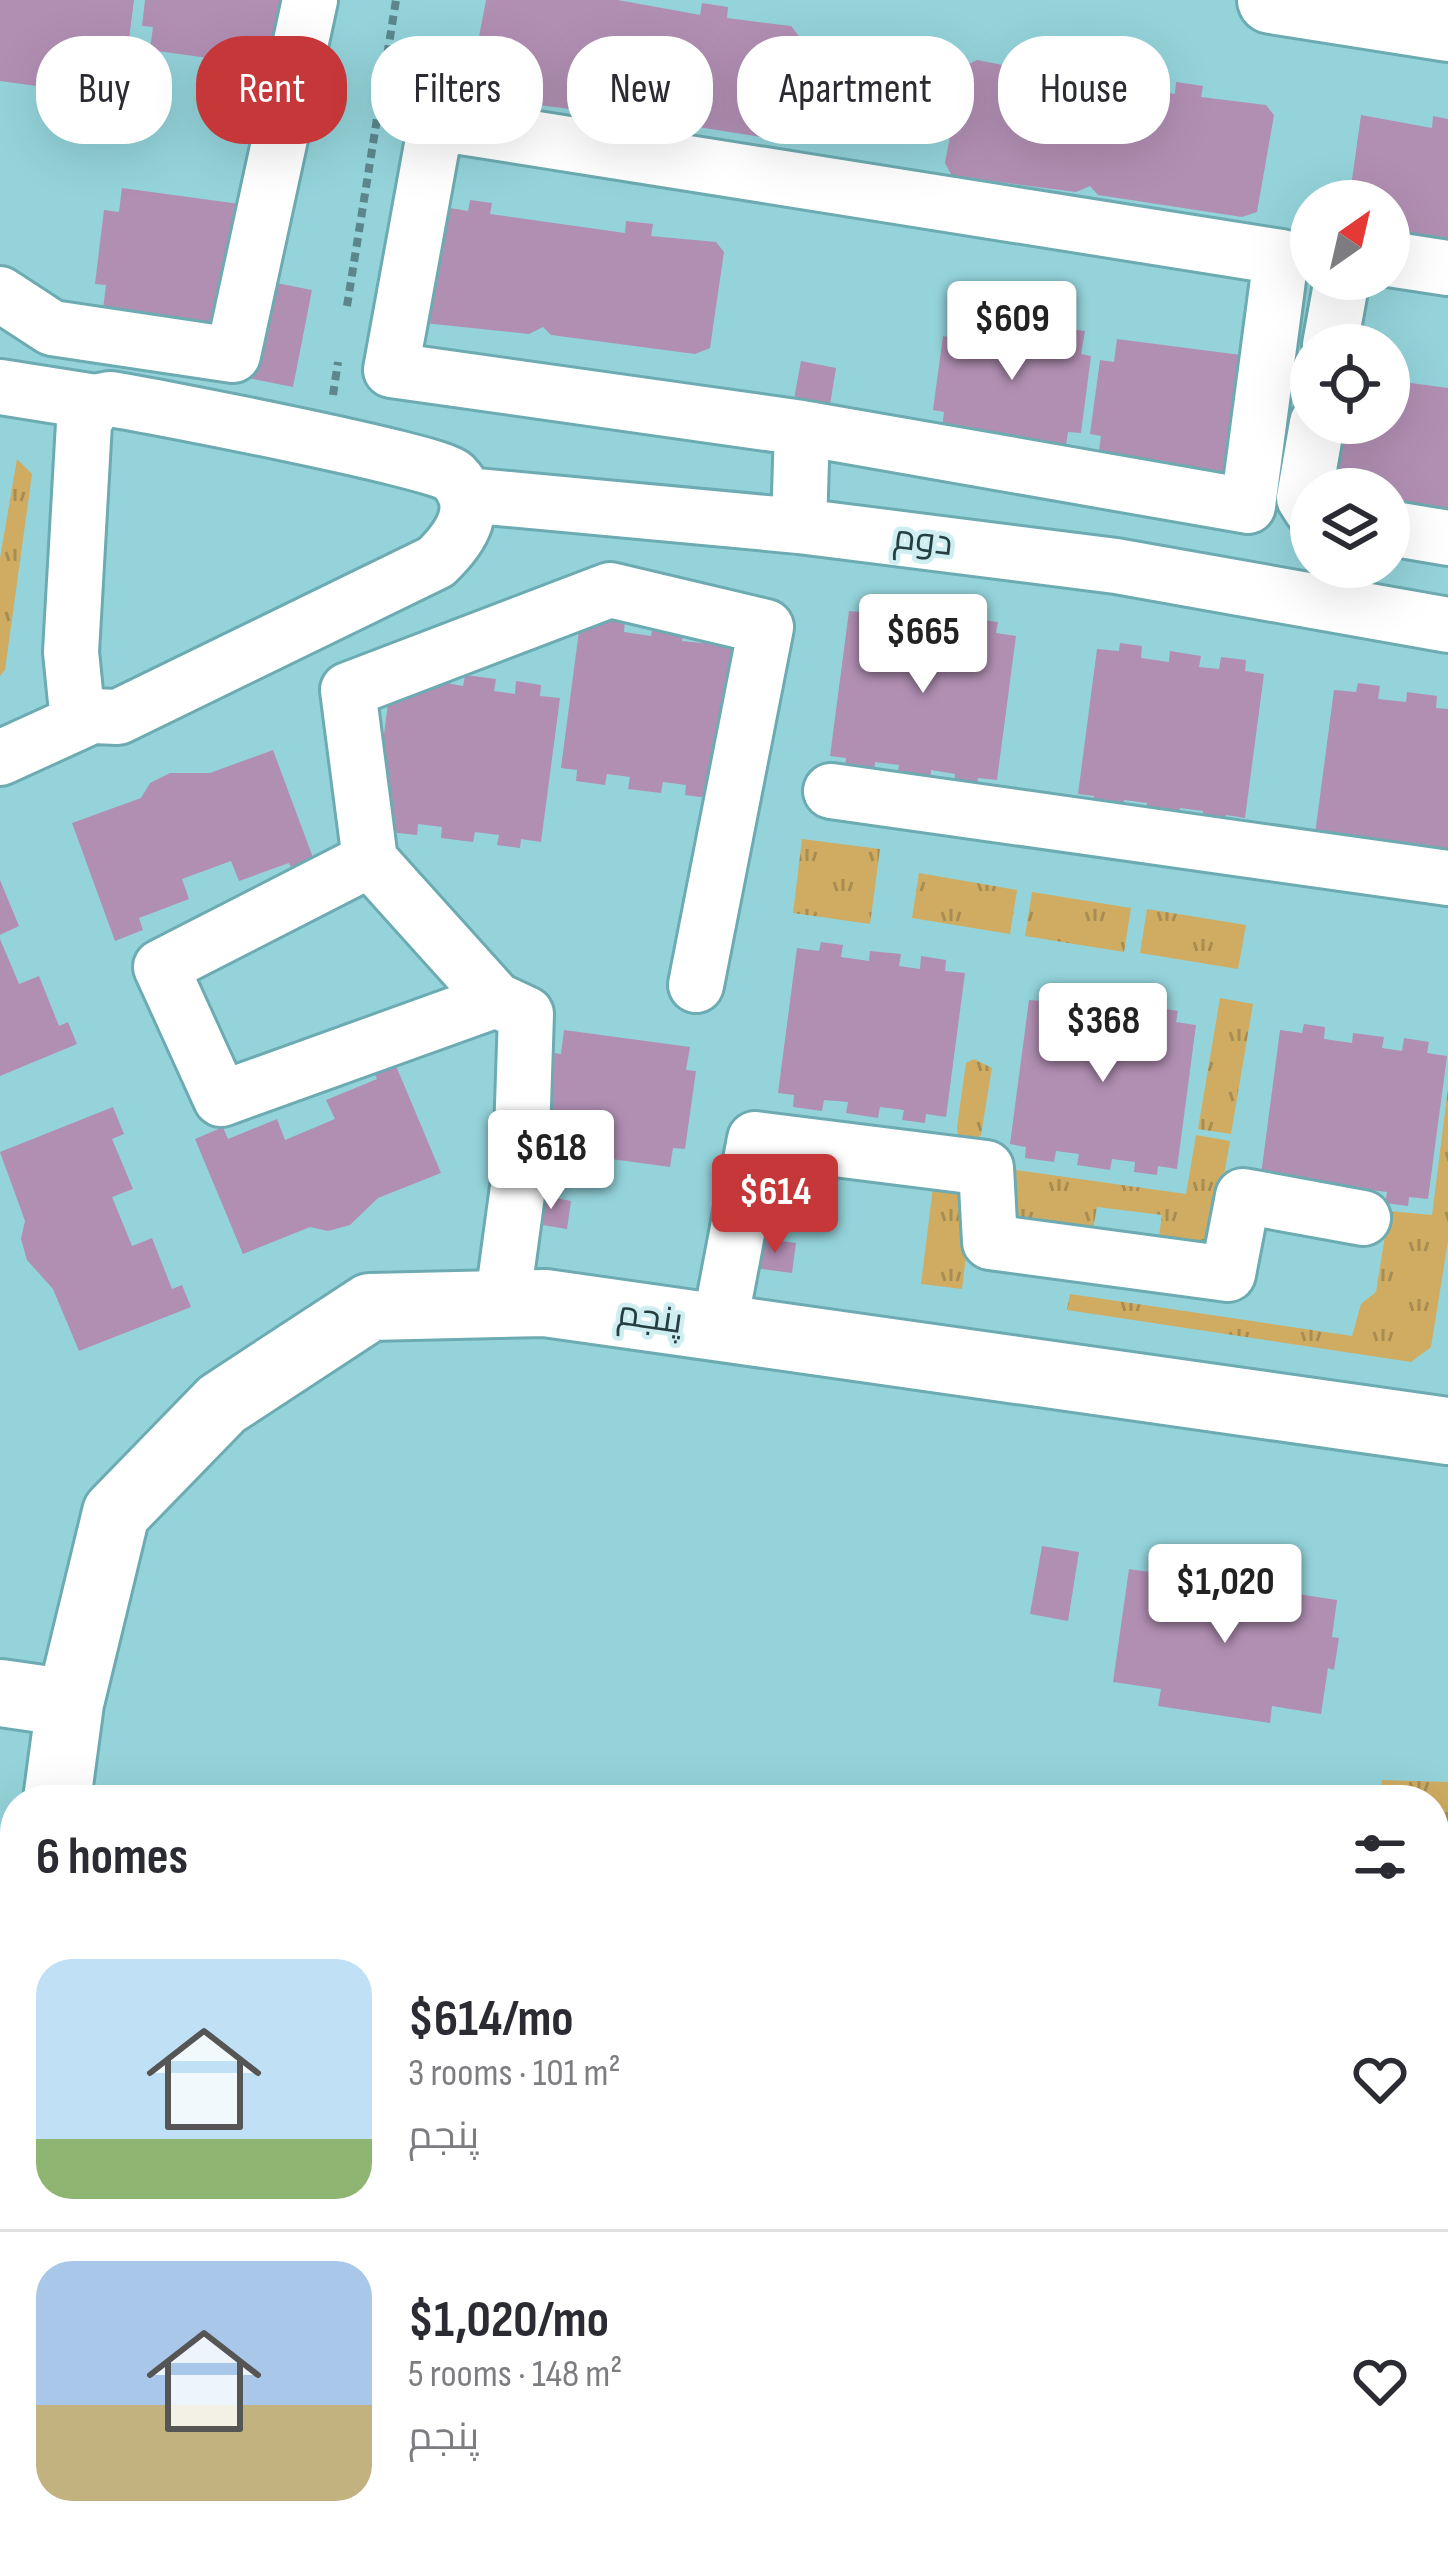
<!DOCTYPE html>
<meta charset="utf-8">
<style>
body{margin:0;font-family:"Sofia Sans Condensed",Cairo,sans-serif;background:#f7f7f7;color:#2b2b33;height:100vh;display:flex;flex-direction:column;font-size:45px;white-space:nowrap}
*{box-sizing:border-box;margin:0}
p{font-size:39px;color:#7c7c81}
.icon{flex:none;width:66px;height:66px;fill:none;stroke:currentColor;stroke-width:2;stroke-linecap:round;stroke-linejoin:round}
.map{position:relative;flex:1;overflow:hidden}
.panel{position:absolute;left:0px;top:1785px;width:1449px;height:771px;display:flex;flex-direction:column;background:#fff;border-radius:48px 48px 0 0;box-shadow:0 12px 48px #0002}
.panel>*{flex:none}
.hud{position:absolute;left:36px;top:36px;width:1377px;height:108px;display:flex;gap:24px}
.needle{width:78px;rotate:34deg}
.buttons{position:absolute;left:1290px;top:180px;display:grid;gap:24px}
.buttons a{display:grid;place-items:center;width:120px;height:120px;border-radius:50%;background:#fff;box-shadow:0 12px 48px #0002;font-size:60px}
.price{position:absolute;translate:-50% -102px;padding:0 27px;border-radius:12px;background:#fff;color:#222;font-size:39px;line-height:78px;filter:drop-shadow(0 3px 6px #0008)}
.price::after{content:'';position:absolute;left:50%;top:72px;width:36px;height:27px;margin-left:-18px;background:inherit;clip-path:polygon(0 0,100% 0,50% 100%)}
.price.selected{background:#c63739;color:#fff}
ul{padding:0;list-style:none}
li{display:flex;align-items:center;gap:36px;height:300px;padding:0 36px}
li+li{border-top:3px solid #e1e1e2}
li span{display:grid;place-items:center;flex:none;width:336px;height:240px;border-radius:36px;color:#555}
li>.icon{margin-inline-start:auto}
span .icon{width:144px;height:144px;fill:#fffc;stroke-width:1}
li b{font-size:51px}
h2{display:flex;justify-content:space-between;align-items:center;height:144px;padding:0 36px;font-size:51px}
.pill{padding:0 42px;border-radius:48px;background:#fff;box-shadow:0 12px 48px #0002;font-size:42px;line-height:108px}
.pill.selected{background:#c63739;color:#fff}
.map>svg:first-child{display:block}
</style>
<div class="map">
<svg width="1448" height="2554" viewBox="0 0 1448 2554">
<defs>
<pattern id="grass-tufts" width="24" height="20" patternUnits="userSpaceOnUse" patternTransform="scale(3)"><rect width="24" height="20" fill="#cfac62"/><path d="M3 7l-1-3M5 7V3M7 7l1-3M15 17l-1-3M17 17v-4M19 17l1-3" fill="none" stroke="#a88d52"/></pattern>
</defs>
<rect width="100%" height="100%" fill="#94d3da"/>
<path fill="url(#grass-tufts)" d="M17 459 32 474 5 670 0 676V558Z
M802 839 880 849 870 924 793 913Z
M919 873 1017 890 1010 934 912 918Z
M1032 892 1131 908 1124 952 1025 936Z
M1147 909 1246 925 1238 969 1140 953Z
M1220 998 1253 1004 1231 1134 1198 1129Z
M974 1059 992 1068 981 1135 976 1139 958 1135 957 1127 966 1063Z
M1448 1088V1241L1431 1347 1411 1362 1067 1310 1070 1294 1352 1336 1361 1304 1376 1292 1389 1211 1432 1215Z
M1196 1135 1230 1141 1211 1250H1157L1162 1215 1097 1207 1092 1234 1008 1232 1016 1170 1186 1194Z
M934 1179 974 1190 962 1289 921 1284Z
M1382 1780 1448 1782V2554H206L184 2550 186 2541H1434V1800H1379Z"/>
<path fill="#b18fb3" d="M0 0H134L124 78 111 77 109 96 0 81Z
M145 0H296L274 67 150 50 153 27 142 26Z
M486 0H618L700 15 702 3 728 7 727 18 791 26 799 36 782 132 767 138 623 115 615 106 601 113 477 97 470 84Z
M1021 56 1042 61 1040 71 1175 94 1176 82 1203 86 1201 97 1266 105 1274 115 1257 212 1242 217 1098 195 1090 186 1076 192 952 176 945 163 963 67 977 60 1018 68Z
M1361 115 1432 128 1433 116 1448 119V244L1389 234V201H1349Z
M122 188 247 205 228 325 103 309 106 285 95 284 104 210 119 212Z
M470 200 492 203 490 214 625 233 626 221 653 224 651 236 716 242 724 252 710 348 695 354 551 335 543 327 529 334 405 321 426 204 468 211Z
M266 281 312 290 293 387 248 378Z
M959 314 1085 331 1081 354 1091 356 1081 433 1068 432 1065 452 941 435 944 412 933 410 943 336 956 338Z
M1117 339 1241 355 1237 457 1225 456 1222 475 1098 458 1101 436 1090 434 1100 360 1114 362Z
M801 361 836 368 830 405 794 399Z
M1389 380 1448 388V511L1389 503V489H1336L1338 473 1327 471 1334 423H1389Z
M872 605 894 608 892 621 920 624 922 614 952 618 950 629 971 631 972 619 998 622 996 633 1016 636 997 780 978 778 977 786 954 783 955 774 931 770 930 781 897 777 899 765 875 762 874 773 845 769 846 758 830 756 849 611 871 613Z
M603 617 625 620 624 632 651 636 653 626 684 630 682 641 702 643 704 630 747 648 708 798 685 795 686 785 663 782 661 793 628 789 630 777 607 774 605 785 576 781 577 770 561 768 580 623 602 625Z
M1120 643 1142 646 1141 658 1169 662 1170 651 1201 656 1199 667 1219 669 1221 657 1246 660 1245 671 1264 674 1245 818 1226 815 1225 824 1202 821 1203 811 1180 808 1178 819 1145 814 1147 803 1124 800 1122 811 1093 807 1094 796 1078 794 1097 649 1119 651Z
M392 673 463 686 465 675 496 679 494 691 515 694 516 681 541 685 540 696 560 698 541 842 521 839 520 848 497 845 499 835 475 832 473 842 441 838 442 827 418 824 417 835 388 832 373 818Z
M1358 683 1380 686 1378 699 1406 702 1407 692 1437 696 1436 708 1448 709V863L1315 834 1334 690 1356 692Z
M273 750 315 863 293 872 289 863 239 881 231 861 182 879 189 899 139 918 143 930 115 941 72 823 141 798 150 783 170 773H210Z
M0 880 19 926 0 935Z
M0 939 19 984 39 976 59 1026 68 1022 77 1044 0 1076Z
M821 942 843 945 841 957 869 961 870 951 901 954 899 966 920 969 921 956 946 960 945 971 965 973 946 1117 926 1114 925 1123 902 1120 904 1110 880 1107 878 1118 846 1113 848 1102 824 1100 822 1111 793 1107 794 1095 778 1093 797 948 819 951Z
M1052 994 1074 996 1073 1009 1101 1012 1102 1002 1133 1007 1131 1018 1151 1020 1153 1007 1178 1011 1176 1022 1196 1025 1177 1169 1158 1166 1157 1175 1134 1172 1135 1162 1112 1159 1110 1170 1077 1165 1079 1154 1056 1151 1054 1162 1025 1158 1026 1147 1010 1144 1029 1000 1051 1002Z
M1304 1024 1325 1027 1324 1039 1352 1043 1353 1033 1384 1037 1382 1048 1402 1051 1404 1038 1429 1042 1427 1053 1447 1056 1428 1199 1409 1197 1408 1206 1385 1203 1387 1192 1363 1189 1361 1200 1261 1175 1280 1030 1302 1033Z
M564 1030 690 1047 686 1070 696 1071 685 1149 673 1148 670 1167 546 1150 547 1052 561 1054Z
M394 1061 441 1173 378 1198 350 1225 328 1231 310 1227 243 1254 195 1139 223 1127 228 1139 277 1119 285 1140 335 1119 326 1100 377 1079 373 1070Z
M113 1107 124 1134 112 1139 133 1189 112 1197 132 1246 152 1238 172 1289 182 1285 191 1307 79 1351 53 1289 27 1260 21 1239 25 1221 0 1152Z
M535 1194 571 1201 567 1229 530 1223Z
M759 1238 796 1243 792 1273 755 1268Z
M1042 1546 1079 1552 1068 1621 1030 1614Z
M1129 1569 1337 1600 1332 1637 1339 1638 1334 1670 1328 1668 1321 1714 1272 1706 1270 1723 1158 1706 1161 1689 1113 1682Z"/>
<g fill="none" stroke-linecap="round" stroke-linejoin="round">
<defs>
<path id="street" d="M436 123 1281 257 1248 506 802 428 391 370Z
M1389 259 1448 268
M0 294 52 328 233 355 310 0
M1330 345 1342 279
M0 387 95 402
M110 399C150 405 438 461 453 476 483 506 461 538 436 562L118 717 92 716 76 702 71 652 84 423 95 402Z
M466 495 799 526 1116 566 1448 625
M1311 509 1304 498 1317 423
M799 526 802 428
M1389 528 1448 538
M0 758 92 716
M831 791 1448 878
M370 860 161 967 221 1099 496 1000 526 1014 521 1165 502 1305
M496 1000 370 860 348 690 610 590 766 627 696 985
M719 1328 755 1139 986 1168 990 1242 1228 1274 1243 1196 1363 1218"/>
<path id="secondary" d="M1271 0 1448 28
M0 1693 70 1703
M57 1800 70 1703 116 1513 222 1404 370 1307 545 1303 1448 1431
M0 2195 15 2100"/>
</defs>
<use href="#street" stroke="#6cabb1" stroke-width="60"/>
<use href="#secondary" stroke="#6cabb1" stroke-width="72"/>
<path stroke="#5b878c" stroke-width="8" stroke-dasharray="9 6" stroke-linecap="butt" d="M347 306 396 0
M333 395 338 362
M1448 1858 1436 1882 1442 1904 1448 1910
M0 2331 15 2334
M1434 2360 1448 2353
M0 2402 15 2404
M254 2541 337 2554
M486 2541 500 2554
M1184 2541 1192 2554
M800 2554 815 2541"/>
<use href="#street" stroke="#fff" stroke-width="54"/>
<use href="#secondary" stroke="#fff" stroke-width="66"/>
</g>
<g text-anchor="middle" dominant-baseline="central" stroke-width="9" stroke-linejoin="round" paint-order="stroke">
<g font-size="36" fill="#243e41" stroke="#cfeef1">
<text transform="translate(923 541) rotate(7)">دوم</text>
<text transform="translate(650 1318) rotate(8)">پنجم</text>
</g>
</g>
</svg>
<div class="buttons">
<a><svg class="needle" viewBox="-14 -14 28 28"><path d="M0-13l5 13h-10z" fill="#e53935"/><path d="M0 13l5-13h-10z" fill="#7c7c81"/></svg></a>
<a><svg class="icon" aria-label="locate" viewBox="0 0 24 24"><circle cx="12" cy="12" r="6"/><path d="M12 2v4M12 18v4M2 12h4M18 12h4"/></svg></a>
<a><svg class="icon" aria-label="layers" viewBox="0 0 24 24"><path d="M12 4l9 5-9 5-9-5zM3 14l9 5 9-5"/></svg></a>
</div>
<b class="price" style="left:1012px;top:383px">$609</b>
<b class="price" style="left:923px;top:696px">$665</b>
<b class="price" style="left:1103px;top:1085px">$368</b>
<b class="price" style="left:551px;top:1212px">$618</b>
<b class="price selected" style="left:775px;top:1256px">$614</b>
<b class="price" style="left:1225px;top:1646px">$1,020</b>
<div class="hud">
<a class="pill">Buy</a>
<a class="pill selected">Rent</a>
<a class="pill">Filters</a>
<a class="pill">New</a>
<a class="pill">Apartment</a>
<a class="pill">House</a>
</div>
<section class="panel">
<h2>6 homes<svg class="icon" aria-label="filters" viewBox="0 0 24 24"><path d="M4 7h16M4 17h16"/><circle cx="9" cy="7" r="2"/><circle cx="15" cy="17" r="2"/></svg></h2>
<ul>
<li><span style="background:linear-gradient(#bfe0f5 75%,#8fb573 0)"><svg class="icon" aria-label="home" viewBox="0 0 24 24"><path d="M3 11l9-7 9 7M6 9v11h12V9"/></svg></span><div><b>$614/mo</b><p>3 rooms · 101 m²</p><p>پنجم</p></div><svg class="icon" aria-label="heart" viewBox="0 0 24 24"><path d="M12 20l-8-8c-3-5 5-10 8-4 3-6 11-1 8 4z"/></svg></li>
<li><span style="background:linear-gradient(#a9c7e8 60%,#c2b280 0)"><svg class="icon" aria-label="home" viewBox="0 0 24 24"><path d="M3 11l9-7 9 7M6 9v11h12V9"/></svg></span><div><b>$1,020/mo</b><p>5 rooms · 148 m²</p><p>پنجم</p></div><svg class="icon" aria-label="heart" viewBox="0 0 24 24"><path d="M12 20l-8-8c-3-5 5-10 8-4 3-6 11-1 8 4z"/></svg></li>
</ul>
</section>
</div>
